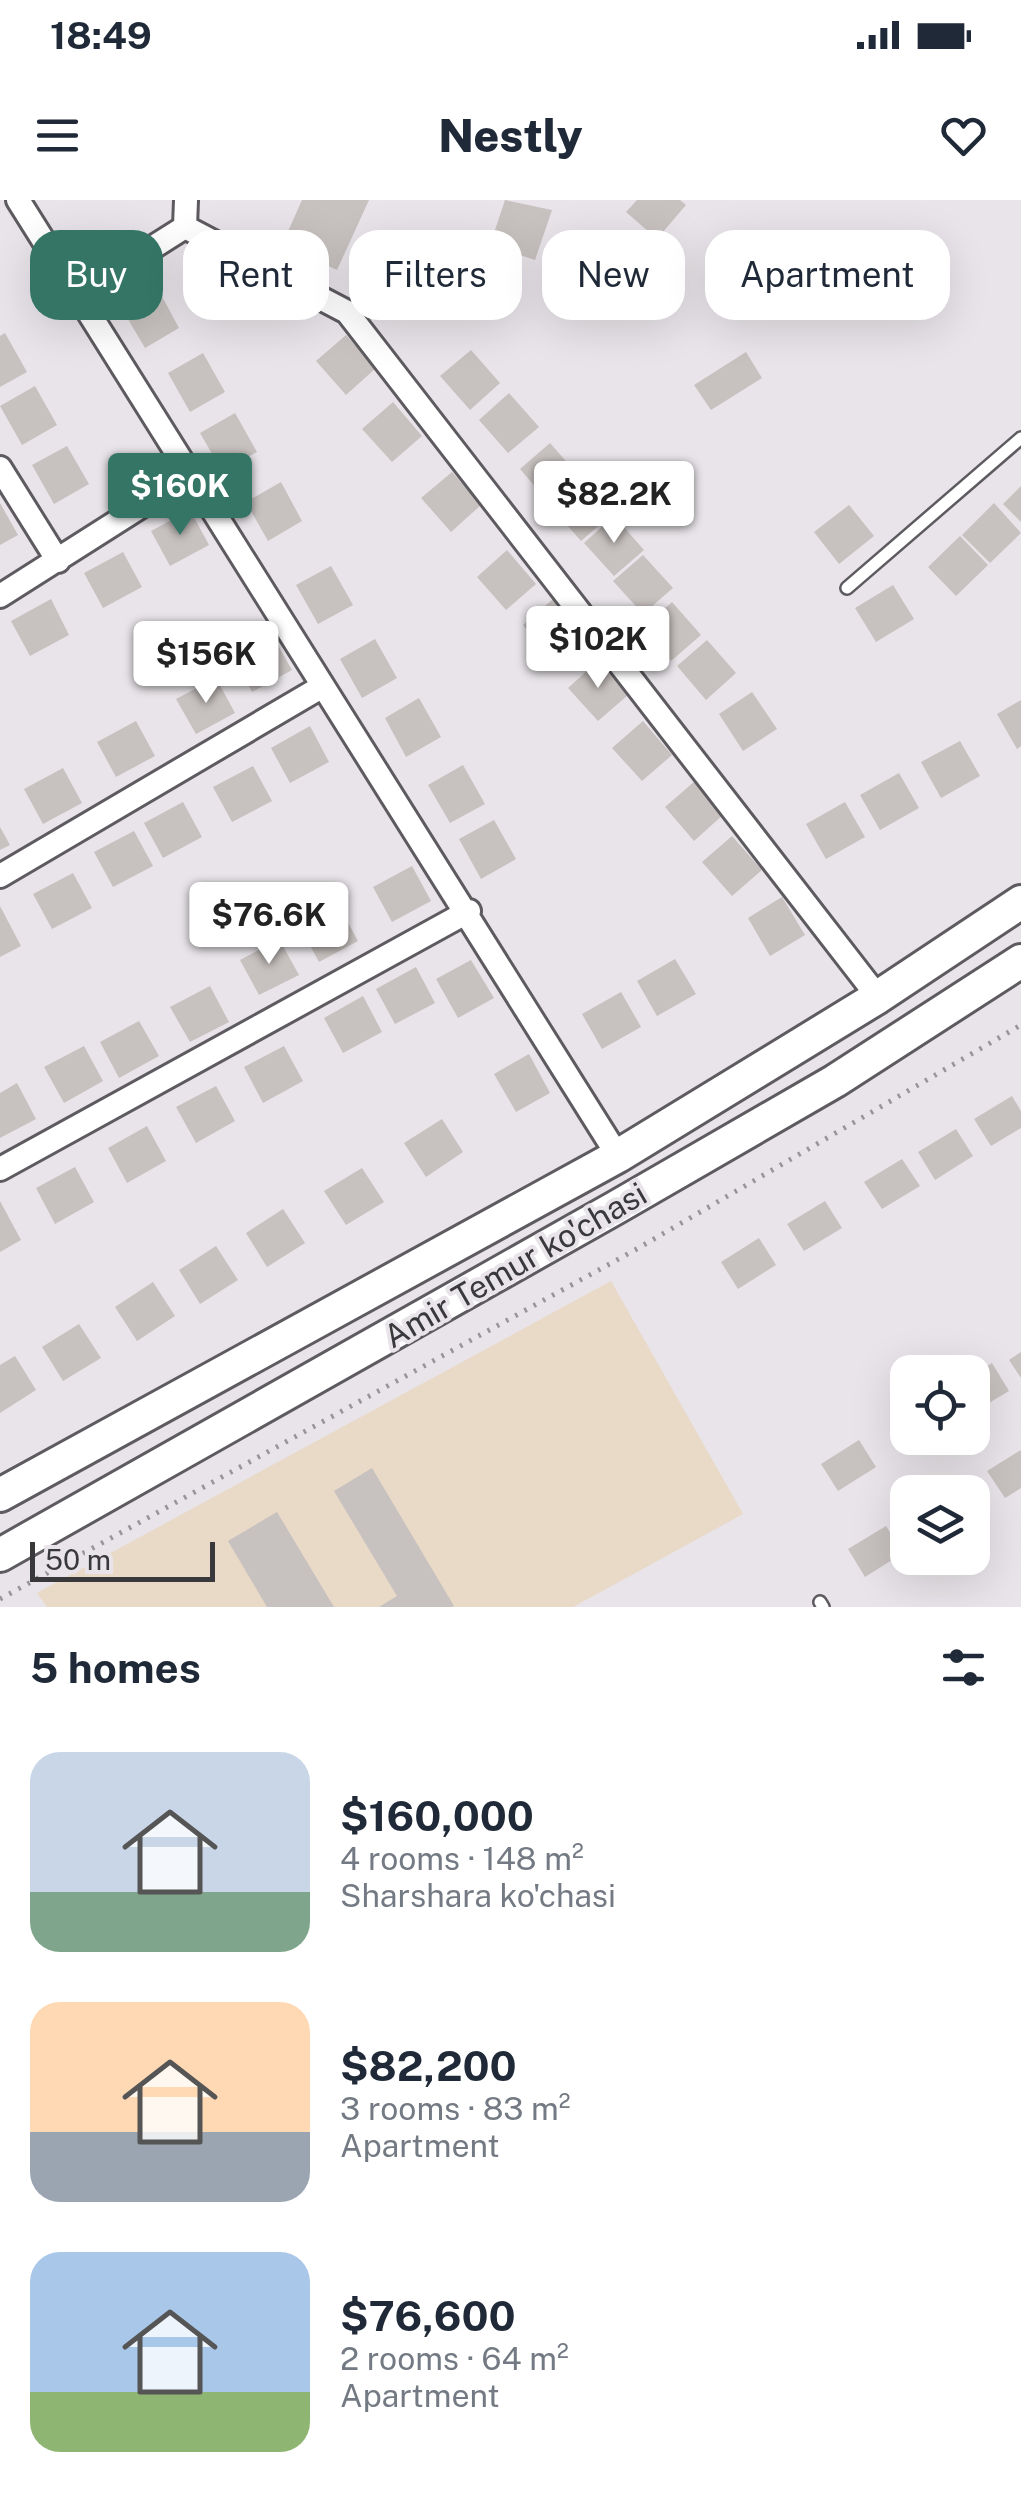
<!DOCTYPE html>
<meta charset="utf-8">
<style>
body{margin:0;font-family:"Public Sans",sans-serif;background:#f2f2f3;color:#1f2937;height:100vh;display:flex;flex-direction:column;font-size:38px;white-space:nowrap}
*{box-sizing:border-box;margin:0}
p{font-size:32px;color:#747a83}
.icon{flex:none;width:55px;height:55px;fill:none;stroke:currentColor;stroke-width:2;stroke-linecap:round;stroke-linejoin:round}
.map{position:relative;height:1407px;overflow:hidden}
.details{display:flex;flex-direction:column;background:#fff;flex:1}
.details>*{flex:none}
.hud{position:absolute;left:30px;top:30px;width:962px;height:90px;display:flex;gap:20px}
.buttons{position:absolute;left:890px;top:1155px;display:grid;gap:20px}
.buttons a{display:grid;place-items:center;width:100px;height:100px;border-radius:20px;background:#fff;box-shadow:0 10px 40px #0002;font-size:50px}
.scale{position:absolute;left:30px;bottom:25px;width:185px;box-sizing:border-box;padding-left:10px;border:5px solid #39383a;border-top:0;font-size:28px;line-height:35px;white-space:nowrap;color:#39383a;-webkit-text-stroke:8px #e8e4e9;paint-order:stroke}
.price{position:absolute;translate:-50% -85px;padding:0 22px;border-radius:10px;background:#fff;color:#222;font-size:32px;line-height:65px;filter:drop-shadow(0 2px 5px #0008)}
.price::after{content:'';position:absolute;left:50%;top:60px;width:30px;height:22px;margin-left:-15px;background:inherit;clip-path:polygon(0 0,100% 0,50% 100%)}
.price.selected{background:#347566;color:#fff}
ul{padding:0;list-style:none}
li{display:flex;align-items:center;gap:30px;height:250px;padding:0 30px}
li span{display:grid;place-items:center;flex:none;width:280px;height:200px;border-radius:30px;color:#555}
li>.icon{margin-inline-start:auto}
span .icon{width:120px;height:120px;fill:#fffc;stroke-width:1}
li b{font-size:42px}
h2{display:flex;justify-content:space-between;align-items:center;height:120px;padding:0 30px;font-size:42px}
.tag{padding:0 35px;border-radius:30px;background:#fff;box-shadow:0 10px 40px #0002;font-size:35px;line-height:90px}
.tag.selected{background:#347566;color:#fff}
.status{display:flex;justify-content:space-between;align-items:center;height:70px;padding:0 50px;background:#fff;direction:ltr}
.status svg{height:28px;fill:currentColor}
header{display:flex;justify-content:space-between;align-items:center;height:130px;padding:0 30px;background:#fff;font-size:45px;font-weight:800}
.map>svg:first-child{display:block}
</style>
<div class="status"><b>18:49</b><svg viewBox="0 0 49 12"><path d="M0 12V9h3v3zM5 12V6h3v6zM10 12V3h3v9zM15 12V0h3v12zM26 1h20v11H26zM47 4h2v5h-2z"/></svg></div>
<header><svg class="icon" aria-label="menu" viewBox="0 0 24 24"><path d="M4 6h16M4 12h16M4 18h16"/></svg>Nestly<svg class="icon" aria-label="heart" viewBox="0 0 24 24"><path d="M12 20l-8-8c-3-5 5-10 8-4 3-6 11-1 8 4z"/></svg></header>
<div class="map">
<svg width="1021" height="1407" viewBox="0 0 1021 1407">
<rect width="100%" height="100%" fill="#e8e4e9"/>
<path fill="#e9d9c7" d="M611 1081 743 1314 573 1407H47L37 1393Z"/>
<path fill="#c7c1bf" d="M302 0H369L337 70 282 45Z
M505 0 552 10 535 60 490 45Z
M637 0H680L686 5 657 39 626 12Z
M158 89 179 128 145 148 122 109Z
M5 133 27 172 0 187V136Z
M346 135 376 168 346 195 316 161Z
M471 150 500 183 470 210 440 176Z
M746 152 762 178 711 210 694 185Z
M203 153 225 192 190 212 168 173Z
M35 186 57 225 22 245 0 206Z
M509 193 539 227 508 253 479 220Z
M393 202 422 236 392 262 362 229Z
M235 213 257 252 222 271 200 233Z
M550 243 579 276 549 303 520 269Z
M67 246 89 284 54 304 32 265Z
M452 272 481 305 451 332 421 298Z
M582 281 611 315 581 341 552 308Z
M281 282 302 321 268 341 246 302Z
M1021 286V322L1003 304Z
M0 303 18 335 0 345Z
M994 303 1021 333 990 363 962 335Z
M849 305 874 336 839 364 814 332Z
M190 310 209 345 170 366 151 331Z
M614 316 644 350 614 376 584 343Z
M960 336 988 365 956 396 928 367Z
M507 350 536 384 506 410 477 377Z
M123 352 142 387 103 408 84 373Z
M643 355 673 388 643 414 613 381Z
M331 366 353 405 318 424 296 385Z
M893 385 914 419 876 442 855 408Z
M51 399 69 435 30 456 11 421Z
M553 399 583 432 552 459 523 425Z
M672 402 701 435 671 461 642 428Z
M272 435 292 470 252 492 233 457Z
M375 439 397 478 362 498 340 459Z
M707 440 736 473 706 500 677 466Z
M598 461 628 495 598 521 568 488Z
M216 478 235 513 196 534 176 499Z
M752 492 777 529 743 551 719 514Z
M419 498 441 537 406 557 385 518Z
M1021 500V546L1017 549 997 514Z
M136 521 155 556 116 577 97 542Z
M643 521 672 555 642 581 612 548Z
M310 526 329 562 290 583 271 548Z
M960 541 980 576 941 598 921 562Z
M463 565 485 604 450 623 428 585Z
M253 566 272 601 232 622 213 587Z
M63 568 82 603 43 624 24 589Z
M899 573 919 608 880 630 860 595Z
M695 581 724 614 694 641 665 607Z
M183 602 202 637 163 658 144 623Z
M845 602 865 637 826 659 806 624Z
M494 620 516 659 481 679 459 639Z
M0 627 10 645 0 650Z
M134 631 153 666 113 687 94 652Z
M732 636 762 670 732 696 702 662Z
M412 666 431 701 392 722 373 687Z
M73 673 92 708 52 729 33 694Z
M782 697 805 735 770 756 748 718Z
M0 706 21 746 0 757Z
M339 706 358 741 319 762 300 727Z
M279 739 299 775 259 795 240 760Z
M675 759 696 794 657 816 637 781Z
M471 760 494 798 458 818 436 779Z
M416 767 435 803 395 824 376 789Z
M210 786 229 822 190 842 170 807Z
M621 792 641 827 602 849 582 814Z
M363 796 382 832 343 853 324 818Z
M139 821 159 856 119 878 100 842Z
M84 846 103 881 64 903 44 867Z
M284 846 303 881 263 903 244 867Z
M529 854 550 893 516 912 494 874Z
M17 883 36 919 0 938V893Z
M216 886 235 921 196 943 176 907Z
M1012 896 1021 911V928L991 946 974 919Z
M442 919 463 952 426 977 404 943Z
M147 926 166 961 127 983 108 948Z
M956 929 973 956 935 980 918 952Z
M902 959 920 986 882 1009 864 982Z
M75 967 94 1002 55 1024 36 988Z
M362 968 384 1002 346 1025 324 991Z
M0 1001 21 1040 0 1052Z
M825 1001 842 1028 804 1051 787 1024Z
M283 1009 305 1043 267 1067 246 1033Z
M759 1038 776 1065 738 1089 721 1062Z
M216 1046 238 1080 200 1104 179 1070Z
M153 1082 175 1116 137 1141 115 1107Z
M79 1124 101 1158 63 1181 42 1147Z
M1021 1152V1178L1009 1160Z
M15 1156 36 1190 0 1213V1165Z
M992 1163 1009 1191 972 1213V1176Z
M908 1238H941L917 1253Z
M859 1240 876 1267 838 1291 821 1264Z
M1021 1250V1288L1005 1298 987 1271Z
M372 1268 454 1406 452 1407H379L397 1396 334 1291Z
M961 1282 967 1292H944Z
M277 1312 334 1407H267L228 1341Z
M886 1326 903 1353 865 1377 848 1349Z"/>
<g fill="none" stroke-linecap="round" stroke-linejoin="round">
<defs>
<path id="lane" d="M847 388 1021 238
M820 1402 823 1407"/>
<path id="street" d="M18 0 618 956
M185 27 186 0
M79 94 185 27 347 112 878 797
M0 268 58 361
M0 396 192 274
M0 676 323 486
M0 969 469 711"/>
<path id="secondary" d="M0 1295 618 956 878 797 1021 702
M0 1355 615 1008 835 881 1021 761"/>
</defs>
<use href="#lane" stroke="#5e5b60" stroke-width="16"/>
<use href="#street" stroke="#5e5b60" stroke-width="28"/>
<use href="#secondary" stroke="#5e5b60" stroke-width="38"/>
<path stroke="#979598" stroke-width="5" stroke-dasharray="2.5 8" stroke-linecap="butt" d="M0 1399 635 1050 1021 825"/>
<use href="#lane" stroke="#fff" stroke-width="11"/>
<use href="#street" stroke="#fff" stroke-width="22"/>
<use href="#secondary" stroke="#fff" stroke-width="32"/>
</g>
<g text-anchor="middle" dominant-baseline="central" stroke-width="8" stroke-linejoin="round" paint-order="stroke">
<g font-size="32" fill="#39383a" stroke="#e8e4e9">
<text transform="translate(515 1065) rotate(-30)">Amir Temur ko'chasi</text>
</g>
</g>
</svg>
<div class="buttons">
<a><svg class="icon" aria-label="locate" viewBox="0 0 24 24"><circle cx="12" cy="12" r="6"/><path d="M12 2v4M12 18v4M2 12h4M18 12h4"/></svg></a>
<a><svg class="icon" aria-label="layers" viewBox="0 0 24 24"><path d="M12 4l9 5-9 5-9-5zM3 14l9 5 9-5"/></svg></a>
</div>
<div class="scale">50 m</div>
<b class="price selected" style="left:180px;top:338px">$160K</b>
<b class="price" style="left:614px;top:346px">$82.2K</b>
<b class="price" style="left:598px;top:491px">$102K</b>
<b class="price" style="left:206px;top:506px">$156K</b>
<b class="price" style="left:269px;top:767px">$76.6K</b>
<div class="hud">
<a class="tag selected">Buy</a>
<a class="tag">Rent</a>
<a class="tag">Filters</a>
<a class="tag">New</a>
<a class="tag">Apartment</a>
</div>
</div>
<section class="details">
<h2>5 homes<svg class="icon" aria-label="filters" viewBox="0 0 24 24"><path d="M4 7h16M4 17h16"/><circle cx="9" cy="7" r="2"/><circle cx="15" cy="17" r="2"/></svg></h2>
<ul>
<li><span style="background:linear-gradient(#c9d6e8 70%,#7fa58c 0)"><svg class="icon" aria-label="home" viewBox="0 0 24 24"><path d="M3 11l9-7 9 7M6 9v11h12V9"/></svg></span><div><b>$160,000</b><p>4 rooms · 148 m²</p><p>Sharshara ko'chasi</p></div></li>
<li><span style="background:linear-gradient(#ffd9b3 65%,#9aa5b1 0)"><svg class="icon" aria-label="home" viewBox="0 0 24 24"><path d="M3 11l9-7 9 7M6 9v11h12V9"/></svg></span><div><b>$82,200</b><p>3 rooms · 83 m²</p><p>Apartment</p></div></li>
<li><span style="background:linear-gradient(#a9c7e8 70%,#8fb573 0)"><svg class="icon" aria-label="home" viewBox="0 0 24 24"><path d="M3 11l9-7 9 7M6 9v11h12V9"/></svg></span><div><b>$76,600</b><p>2 rooms · 64 m²</p><p>Apartment</p></div></li>
</ul>
</section>
